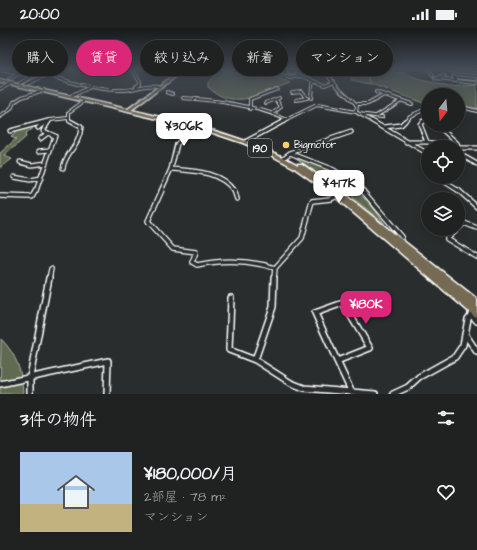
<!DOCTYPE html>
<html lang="ja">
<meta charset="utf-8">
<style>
body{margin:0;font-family:"Architects Daughter","Klee One",sans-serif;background:#282a2a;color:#f1f3f6;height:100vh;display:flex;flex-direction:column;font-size:15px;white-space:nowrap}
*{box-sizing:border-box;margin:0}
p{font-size:13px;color:#a2a4a5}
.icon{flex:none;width:22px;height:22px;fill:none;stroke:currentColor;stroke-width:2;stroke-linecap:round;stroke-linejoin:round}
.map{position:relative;height:366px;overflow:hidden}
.details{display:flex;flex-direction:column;background:#202222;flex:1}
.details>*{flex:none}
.guide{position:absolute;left:12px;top:12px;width:453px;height:36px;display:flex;gap:8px}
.needle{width:26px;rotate:196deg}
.controls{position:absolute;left:421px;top:60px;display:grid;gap:8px}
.controls a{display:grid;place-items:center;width:44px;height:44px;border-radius:50%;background:#202222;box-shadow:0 2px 10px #0003,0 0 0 1px #3d3f40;font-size:20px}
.price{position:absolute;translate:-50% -34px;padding:0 9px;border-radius:8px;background:#fff;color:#222;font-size:13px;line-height:26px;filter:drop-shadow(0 1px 2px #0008)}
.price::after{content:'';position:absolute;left:50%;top:24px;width:12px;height:9px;margin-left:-6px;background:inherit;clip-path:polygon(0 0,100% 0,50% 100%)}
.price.selected{background:#db2777;color:#fff}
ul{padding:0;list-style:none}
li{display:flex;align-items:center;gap:12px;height:100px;padding:0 20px}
li span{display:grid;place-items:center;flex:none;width:112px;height:80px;border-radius:0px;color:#555}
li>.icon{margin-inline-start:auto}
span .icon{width:48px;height:48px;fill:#fffc;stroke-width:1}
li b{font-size:17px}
h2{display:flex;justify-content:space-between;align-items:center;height:48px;padding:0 20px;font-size:17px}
.chip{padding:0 14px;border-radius:18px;background:#202222;box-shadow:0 2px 10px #0003,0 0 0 1px #3d3f40;font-size:14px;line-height:36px}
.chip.selected{background:#db2777;color:#fff}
.status{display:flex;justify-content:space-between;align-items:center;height:28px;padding:0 20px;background:#202222;direction:ltr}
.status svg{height:11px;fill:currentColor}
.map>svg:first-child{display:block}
</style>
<div class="status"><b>20:00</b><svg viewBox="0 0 49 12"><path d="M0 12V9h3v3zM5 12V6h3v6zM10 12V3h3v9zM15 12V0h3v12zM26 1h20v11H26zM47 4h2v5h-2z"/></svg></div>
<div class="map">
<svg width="477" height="366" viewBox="0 0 477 366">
<rect width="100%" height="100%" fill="#2a2d2e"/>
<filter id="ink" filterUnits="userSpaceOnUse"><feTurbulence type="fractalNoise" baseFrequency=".025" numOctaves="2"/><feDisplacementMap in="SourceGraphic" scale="8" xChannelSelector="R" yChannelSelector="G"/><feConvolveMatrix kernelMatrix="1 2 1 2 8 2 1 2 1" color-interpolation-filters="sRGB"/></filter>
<g filter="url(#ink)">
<path fill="#606a51" stroke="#b0b4a8" d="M221 41H283L269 48 290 55C262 65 235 84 208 59V54Z
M342 41 408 45 411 49 449 59 477 57V81L458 77V67H428V75L426 76 371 56 367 43 370 56 352 52 350 47Z
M38 96 25 106 26 109 4 128 12 131 0 140V125L16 111 11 109 18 102Z
M293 128 335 145 351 157 343 160 336 158Z
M355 163 369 174 385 196 354 171 352 167Z
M1 311C17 327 22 344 23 366H0Z"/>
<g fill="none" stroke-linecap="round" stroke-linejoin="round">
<path stroke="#3f4243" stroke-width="2" stroke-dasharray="2 1" stroke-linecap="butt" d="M163 61 167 64
M173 66 183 70"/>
<defs>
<path id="minor-far3" d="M39 41 46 43
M132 41 140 53V56L136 58
M323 41 338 59 355 75 357 78 356 84
M428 41 433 48
M464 41 466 44 477 45
M0 42 33 48 20 55
M451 43 466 44
M271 45 291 50 301 48
M289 45H294L325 57 334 53
M26 47 36 41
M47 47C72 55 97 63 124 62 136 62 146 55 158 58
M445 48 435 51 477 55
M9 51 19 46
M457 53 453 49 477 51
M26 56 61 41
M0 61 12 55
M167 64 173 66
M292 64 301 63 306 70
M376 64 412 76
M72 68 88 60
M183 70C214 72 260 78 287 92
M311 70 312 57 314 54
M296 72 307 70
M266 75 279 70
M356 76H368L384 67
M458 78 477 83
M250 81V71L277 61
M273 85 281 79 276 71
M359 86 382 89
M376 88 400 73
M0 89 11 81 14 74 22 69 44 62
M44 94 49 93
M49 94 50 92 68 90
M72 94 69 93V84L84 73
M282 94 317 77 356 84 374 94
M404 94 410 88 428 80
M422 94 428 92"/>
<path id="minor-far2" d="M372 93 425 124 428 130
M423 93 420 96 427 114
M437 97 457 115 458 119
M384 99 401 97 405 93
M38 100 45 94
M10 103 48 93
M40 111 48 105
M245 114 284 93
M406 114H427L455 119
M458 120 461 127 477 136
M458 120H477
M39 123 50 122
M290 125 334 142 363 163
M282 131 290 125 351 104
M20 134 32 137 46 135
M63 140C66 123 80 118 81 99L70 93
M171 141C193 143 220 143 234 163
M14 149 30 152 41 150
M437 149 459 163
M36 163 55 108 43 103 49 93
M161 163 171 141 177 116 186 107 202 100
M346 163 356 157"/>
<path id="minor-far1" d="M162 162 148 193 173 221 196 224 192 234 197 237C224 231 249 232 275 240
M234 162 237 171
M362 162 402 209
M458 162 477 179
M0 168 32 169 36 162
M477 200 464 195 447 211 477 229
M49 251 51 241
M274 251 275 240 302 210 312 173 331 171 348 162"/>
<path id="minor" d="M274 250 273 279 255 332 291 355 304 360 375 366
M231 270 229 322 255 332
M343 275 370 320 337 333 315 285Z
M471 286 477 293
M465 306 477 324
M337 333 352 365
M0 356 108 333 107 366
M30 366V349L49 250
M393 366 408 359 419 349 455 329 463 317 468 291 474 283"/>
<path id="tertiary" d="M469 41 477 42"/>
<path id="trunk" d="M0 52C47 63 93 73 140 84 194 97 249 109 298 137V136H302L344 166 477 271V289L474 288 335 169 293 139 267 125 243 115 201 101 0 54Z"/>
<path id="motorway" d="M182 41H186L130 83H128V81Z"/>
</defs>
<use href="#minor-far3" stroke="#fff" stroke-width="4"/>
<use href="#minor-far2" stroke="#fff" stroke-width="5.5"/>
<use href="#minor-far1" stroke="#fff" stroke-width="6"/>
<use href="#minor" stroke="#fff" stroke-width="8"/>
<use href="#tertiary" stroke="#fff" stroke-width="5"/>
<use href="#trunk" stroke="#fff" stroke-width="3"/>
<use href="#motorway" stroke="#fff" stroke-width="3"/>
<use href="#minor-far3" stroke="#2a2d2e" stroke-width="2"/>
<use href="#minor-far2" stroke="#2a2d2e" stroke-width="3"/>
<use href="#minor-far1" stroke="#2a2d2e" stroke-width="3.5"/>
<use href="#minor" stroke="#2a2d2e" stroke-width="5"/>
<use href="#tertiary" stroke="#2a2d2e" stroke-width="3"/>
<use href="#trunk" fill="#746b52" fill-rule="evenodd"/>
<use href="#motorway" fill="#746b52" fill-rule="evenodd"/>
</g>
</g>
<linearGradient id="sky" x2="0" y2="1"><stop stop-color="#171919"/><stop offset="0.44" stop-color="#444c57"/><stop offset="1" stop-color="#444c57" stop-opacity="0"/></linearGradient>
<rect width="477" height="93" fill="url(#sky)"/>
<circle fill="#ffd166" stroke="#2a2d2e" stroke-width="1.5" cx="286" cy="117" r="4"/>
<g text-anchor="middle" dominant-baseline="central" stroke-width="3.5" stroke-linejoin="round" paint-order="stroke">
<g font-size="10" fill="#fff" stroke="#2a2d2e" text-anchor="start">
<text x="294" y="117">Bigmotor</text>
</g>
<rect fill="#2a2d2e" stroke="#bfc0c0" stroke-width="1" x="248" y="111" width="24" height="18" rx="3"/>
<g font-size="11" font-weight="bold" fill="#fff">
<text x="260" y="120">190</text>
</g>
</g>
</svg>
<div class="controls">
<a><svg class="needle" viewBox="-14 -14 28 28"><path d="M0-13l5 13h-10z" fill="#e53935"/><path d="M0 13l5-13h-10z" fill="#a2a4a5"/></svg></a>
<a><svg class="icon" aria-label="locate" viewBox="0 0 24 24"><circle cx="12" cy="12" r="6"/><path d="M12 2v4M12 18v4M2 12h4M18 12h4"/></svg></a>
<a><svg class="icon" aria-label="layers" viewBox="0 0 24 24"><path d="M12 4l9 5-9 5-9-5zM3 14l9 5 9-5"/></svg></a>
</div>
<b class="price" style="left:184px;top:119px">¥306K</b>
<b class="price" style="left:339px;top:176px">¥417K</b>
<b class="price selected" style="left:366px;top:297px">¥180K</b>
<div class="guide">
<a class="chip">購入</a>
<a class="chip selected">賃貸</a>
<a class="chip">絞り込み</a>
<a class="chip">新着</a>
<a class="chip">マンション</a>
</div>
</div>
<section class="details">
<h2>3件の物件<svg class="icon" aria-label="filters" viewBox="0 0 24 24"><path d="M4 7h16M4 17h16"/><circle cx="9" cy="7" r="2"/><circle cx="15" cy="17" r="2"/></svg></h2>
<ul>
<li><span style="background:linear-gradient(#a9c7e8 65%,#c2b280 0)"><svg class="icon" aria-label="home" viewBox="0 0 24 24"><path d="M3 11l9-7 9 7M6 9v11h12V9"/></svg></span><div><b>¥180,000/月</b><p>2部屋 · 78 m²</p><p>マンション</p></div><svg class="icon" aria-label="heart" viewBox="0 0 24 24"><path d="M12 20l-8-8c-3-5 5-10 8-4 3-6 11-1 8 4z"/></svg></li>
</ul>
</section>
